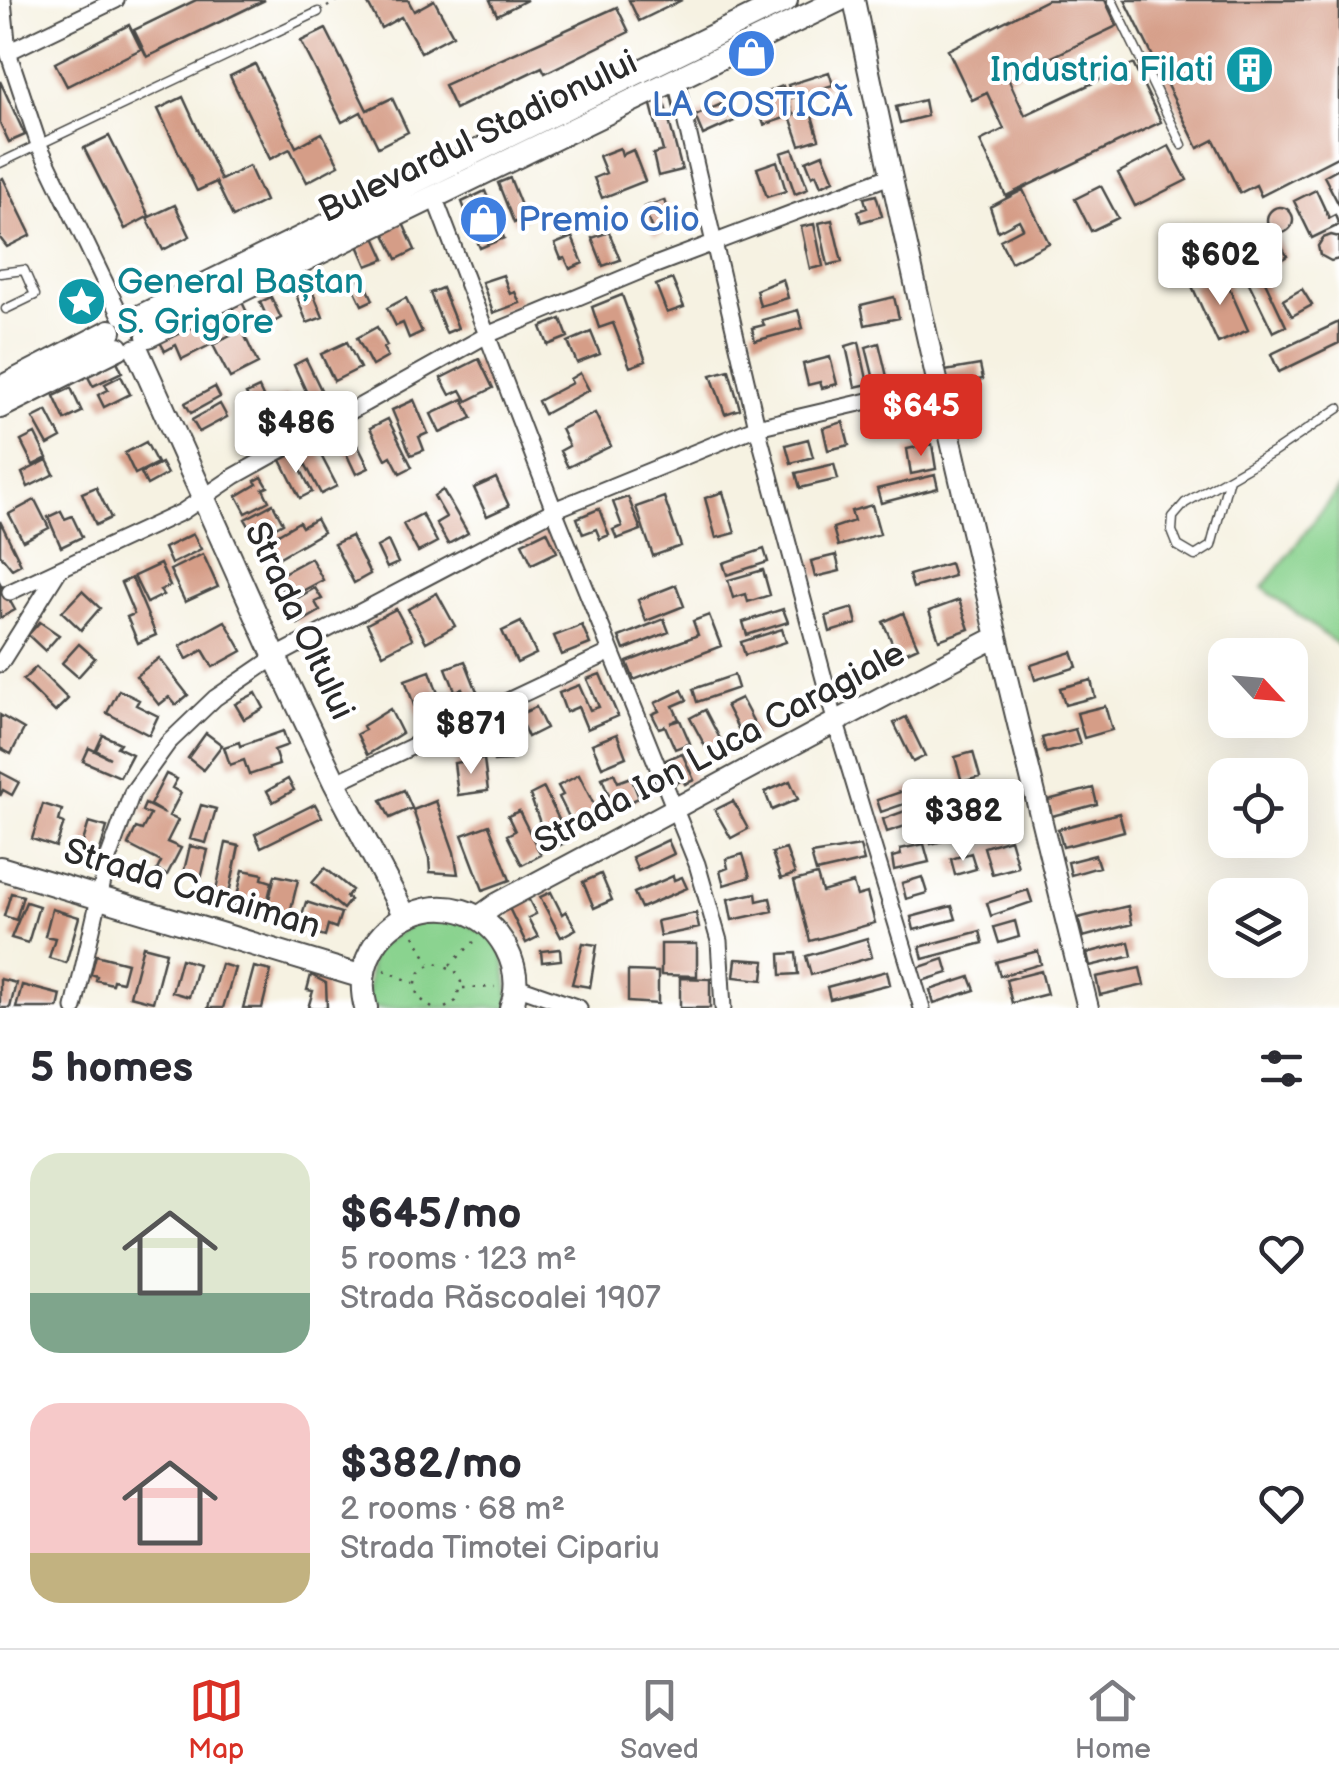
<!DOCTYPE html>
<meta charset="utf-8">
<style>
body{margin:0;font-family:"Balsamiq Sans",sans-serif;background:#f2f2f3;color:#2b2b33;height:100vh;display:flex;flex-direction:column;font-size:38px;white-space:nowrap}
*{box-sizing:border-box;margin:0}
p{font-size:32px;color:#7c7c81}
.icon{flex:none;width:55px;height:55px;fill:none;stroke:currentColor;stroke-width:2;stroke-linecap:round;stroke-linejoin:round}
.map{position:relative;height:1008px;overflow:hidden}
.details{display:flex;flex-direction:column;background:#fff;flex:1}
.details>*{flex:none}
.needle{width:65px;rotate:116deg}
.buttons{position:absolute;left:1208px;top:638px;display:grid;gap:20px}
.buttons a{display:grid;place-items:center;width:100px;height:100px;border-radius:20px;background:#fff;box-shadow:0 10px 40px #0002;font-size:50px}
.price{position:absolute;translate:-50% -85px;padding:0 22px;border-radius:10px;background:#fff;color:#222;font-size:32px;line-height:65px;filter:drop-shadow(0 2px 5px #0008)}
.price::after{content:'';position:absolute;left:50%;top:60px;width:30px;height:22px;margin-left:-15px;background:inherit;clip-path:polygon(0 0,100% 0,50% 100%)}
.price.selected{background:#d93025;color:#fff}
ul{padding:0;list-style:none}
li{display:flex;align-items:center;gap:30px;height:250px;padding:0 30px}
li span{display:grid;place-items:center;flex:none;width:280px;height:200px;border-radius:30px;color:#555}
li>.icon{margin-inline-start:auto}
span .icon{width:120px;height:120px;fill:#fffc;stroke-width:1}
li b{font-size:42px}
h2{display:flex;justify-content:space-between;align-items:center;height:120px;padding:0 30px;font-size:42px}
.dock{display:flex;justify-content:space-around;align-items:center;height:140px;border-top:2px solid #e1e1e2;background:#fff;font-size:28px;color:#7c7c81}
.dock a{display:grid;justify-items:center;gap:5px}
.dock .selected{color:#d93025}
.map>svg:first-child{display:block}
</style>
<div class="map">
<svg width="1339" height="1008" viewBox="0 0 1339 1008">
<rect width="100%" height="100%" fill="#fff"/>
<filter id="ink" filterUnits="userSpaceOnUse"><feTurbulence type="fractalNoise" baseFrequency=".01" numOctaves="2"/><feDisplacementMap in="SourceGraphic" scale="20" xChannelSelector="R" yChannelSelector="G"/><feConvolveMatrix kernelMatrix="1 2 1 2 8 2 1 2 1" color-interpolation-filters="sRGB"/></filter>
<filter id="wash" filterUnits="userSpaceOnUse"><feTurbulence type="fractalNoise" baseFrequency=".0048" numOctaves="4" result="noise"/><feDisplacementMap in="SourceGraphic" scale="40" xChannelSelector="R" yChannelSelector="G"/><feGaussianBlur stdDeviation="2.25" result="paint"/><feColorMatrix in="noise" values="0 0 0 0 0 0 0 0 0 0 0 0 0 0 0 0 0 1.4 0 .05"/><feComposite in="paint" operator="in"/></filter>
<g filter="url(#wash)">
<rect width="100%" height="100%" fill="#f6f2e2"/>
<path fill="#8ad38f" stroke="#5a7f5d" stroke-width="2.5" d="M1339 488V646L1263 588Z
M434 908 502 941 511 1008H366L371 951Z"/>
<g id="blocks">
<path fill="#d59d87" d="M196 0H265L147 57 134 30Z
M366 0H408L414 11 434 0 453 35 421 52 401 17 381 28Z
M490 0H527L497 15Z
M629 0H682L639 21Z
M1047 0H1105L1117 26 1008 78 1025 115 1133 64 1161 122 1006 196 980 141 1004 129 987 93 972 100 948 50Z
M1125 0H1339V156L1261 196 1256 185 1240 193 1214 140 1198 148Z
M617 7 629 32 545 73 542 67 455 109 444 85Z
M129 25 141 49 67 86 55 63Z
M326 29 367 110 392 98 408 132 378 147 361 112 342 122 301 41Z
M255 64 296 147 322 133 339 165 307 182 290 149 270 159 230 76Z
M829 72 833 85 792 98 788 85Z
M0 81 25 135 9 142 0 123Z
M783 86 793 115 810 109 819 139 800 145 790 116 764 125 754 97Z
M183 97 221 180 249 166 265 201 233 217 216 182 197 191 158 109Z
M663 98 682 170 658 176 653 154 663 151 650 101Z
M924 100 927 116 900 123 896 107Z
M726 102 734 121 703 135 695 116Z
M109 136 149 216 125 229 84 148Z
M1169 146 1187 180 1135 206 1118 173Z
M620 148 622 155 633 150 645 181 602 198 594 178 606 173 599 156Z
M793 149 808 189 795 194 781 153Z
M823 154 834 180 821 186 816 174 812 176 806 161Z
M777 161 786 191 767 197 757 168Z
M1339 168V205L1324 176Z
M3 178 31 235 7 247 0 238V180Z
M510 178 526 218 514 223 498 183Z
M1101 186 1118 218 1091 231 1075 199Z
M1023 190 1049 243 1011 262 1000 240 1023 228 1019 220 998 231 990 207Z
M1316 190 1329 218 1335 215 1339 225 1312 238 1294 201Z
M485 191 504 238 480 248 462 202Z
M876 195 882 216 861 222 858 211 867 208 864 198Z
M664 200 674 229 654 236 644 207Z
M175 205 190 236 163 250 147 218Z
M1267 220a13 13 0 1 1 26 0a13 13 0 1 1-26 0Z
M832 220 842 262 828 265 819 223Z
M402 221 415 250 397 259 383 230Z
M814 224 823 266 810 269 801 227Z
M609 232 620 260 603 266 592 238Z
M374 235 385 259 367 266 357 243Z
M1331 235 1339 237V259L1331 261 1320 255 1318 246 1323 238Z
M572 237 583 263 570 269 565 258 561 259 555 244Z
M1278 240 1287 256 1268 268 1258 251Z
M1260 271 1286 326 1273 332 1246 277Z
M1222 272 1248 330 1218 343 1192 286Z
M503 275 510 294 515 292 520 303 493 313 482 282Z
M307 278 323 317 307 323 292 284Z
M363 278 373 300 362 305 352 284Z
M672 279 684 307 667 313 656 285Z
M783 279 788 298 760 306 756 290Z
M442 288 458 328 446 333 430 293Z
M1302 289 1312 305 1292 316 1283 300Z
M622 295 646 361 630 367 613 323 599 328 592 307Z
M271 297 281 318 270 324 260 302Z
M894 297 899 318 865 325 861 305Z
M406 298 422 332 409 338 403 323 396 326 387 308Z
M241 300 254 327 244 332 231 305Z
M798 310 803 328 755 341 752 328 764 325 762 320Z
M219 312 230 335 182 359 176 345 165 351 160 342Z
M561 319 568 337 548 345 541 327Z
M1339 322V343L1279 372 1271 354Z
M377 327 387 346 383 348 388 357 372 366 357 338Z
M242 330 258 364 230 378 213 345Z
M591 332 600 354 577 363 568 342Z
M347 342 360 368 334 381 321 354Z
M859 342 868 384 855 387 846 346Z
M879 343 889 385 876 388 866 347Z
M830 357 837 384 822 388 820 382 808 385 803 364Z
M306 359 325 398 312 404 294 365Z
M479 359 493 388 467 401 461 390 450 395 441 378Z
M117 361 122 372 93 386 87 375Z
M980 365 983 379 948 385 945 371Z
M729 370 740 409 725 414 711 375Z
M580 373 589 390 544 414 538 401 572 383 570 379Z
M121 376 130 394 104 407 98 395 108 390 105 384Z
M215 387 220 397 191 413 185 403Z
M71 388 82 412 65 420 54 396Z
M259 388 277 427 265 433 246 394Z
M286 395 296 416 284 422 274 400Z
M463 399 472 418 440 433 431 414Z
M414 400 428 433 419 437 424 450 411 455 392 410Z
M220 404 227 417 199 432 192 420Z
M47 411 61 438 48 445 33 418Z
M595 413 611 446 568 467 560 451 569 446 561 429Z
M924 414 927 431 884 438 881 421Z
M388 419 412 467 400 473 391 456 386 459 370 428Z
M843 422 849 445 828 450 823 428Z
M350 430 369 468 356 474 338 436Z
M35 434 47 458 33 465 21 441Z
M808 439 813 457 791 463 786 445Z
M146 442 157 463 135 474 125 453Z
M314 442 337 486 321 494 298 450Z
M932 444 936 469 911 474 907 449Z
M293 454 312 492 300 498 281 460Z
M47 460 54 474 28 487 22 473Z
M161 463 167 474 147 485 141 473Z
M834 464 838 479 800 488 796 473Z
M935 475 938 488 881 503 877 489Z
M262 477 268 487 263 489 269 501 246 513 237 496 257 484 255 481Z
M496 478 509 506 487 516 474 488Z
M96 487 111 518 96 525 82 493Z
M443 490 468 533 448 544 436 523 446 517 434 496Z
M723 492 735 533 716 538 705 498Z
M628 497 641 530 617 539 613 530 622 526 613 502Z
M664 497 681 546 653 556 636 507Z
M35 500 49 528 23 541 9 514Z
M273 504 283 523 256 538 245 519Z
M872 505 880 534 838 546 833 528 854 521 851 511Z
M599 509 609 535 600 539 596 529 583 534 577 518Z
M61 511 65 519 72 516 82 537 61 547 48 517Z
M422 514 437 542 418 552 403 524Z
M316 519 323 532 271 562 261 544 299 522 302 527Z
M0 521 21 564 12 569 0 554Z
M547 531 557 552 532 564 522 543Z
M193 534 201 549 171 564 164 548Z
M351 536 370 574 354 583 334 544Z
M388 541 398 563 387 568 377 547Z
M764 549 768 562 727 575 723 563Z
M203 554 218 587 185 602 170 570Z
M836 555 840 571 815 577 811 561Z
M311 558 323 580 287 599 276 577Z
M950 563 954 576 913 588 909 575Z
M160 564 170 586 160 590 163 595 147 603 134 576Z
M763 570 770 595 748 602 746 594 733 598 728 580Z
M132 578 156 635 138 643 127 617 134 614 121 583Z
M0 583 15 610 0 618Z
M676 585 684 606 646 621 638 600Z
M315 588 322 599 315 602 320 611 298 624 287 604Z
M82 591 100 608 81 630 62 612Z
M437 593 455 626 426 642 408 609Z
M959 600 969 629 939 640 929 611Z
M853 608 857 624 830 632 826 616Z
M396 609 412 639 383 654 367 624Z
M783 609 788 622 747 635 743 622Z
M903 613 918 647 898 656 883 622Z
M709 615 721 646 634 680 627 662 698 635 693 621Z
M664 619 669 632 624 650 619 637Z
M225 621 242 651 213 667 203 650 187 659 180 646Z
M40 622 59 635 45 651 28 635Z
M521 622 536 654 517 663 502 631Z
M582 625 590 644 562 655 554 636Z
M782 629 786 642 745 655 741 642Z
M79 644 95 658 78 677 62 663Z
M1072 652 1077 667 1035 680 1031 665Z
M159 658 188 695 176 705 169 697 159 705 136 676Z
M465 661 480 699 467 704 462 689 455 691 446 668Z
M36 667 68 699 55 712 23 680Z
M430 671 445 713 420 722 405 680Z
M600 674 618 716 587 729 578 707 566 712 559 693 579 685 590 710 599 707 587 679Z
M734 675 738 688 697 702 693 689Z
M1091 680 1095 697 1065 705 1060 688Z
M119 690 139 700 136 705 158 716 149 735 107 713Z
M682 690 687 700 673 706 679 719 670 723 680 720 690 743 675 749 665 726 659 728 652 714 659 711 655 703Z
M256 693 264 708 244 719 235 704Z
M741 698 760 734 745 742 726 705Z
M1105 706 1112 730 1084 738 1077 713Z
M536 707 546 728 528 737 518 715Z
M390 709 402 733 367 755 357 734 365 730 363 726Z
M705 710 728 754 718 760 714 753 710 755 690 718Z
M0 715 24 729 11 754 0 748Z
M906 717 925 756 913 762 894 723Z
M1075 729 1080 744 1046 753 1042 738Z
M283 731 288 745 274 750 279 765 249 775 244 760 230 765 224 747 239 742 240 746Z
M206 733 222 745 203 770 188 758Z
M508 734 510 760 494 761 492 735Z
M617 734 626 757 602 767 592 744Z
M103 735 120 743 117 747 132 754 120 777 83 761 89 748 110 758 96 750Z
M973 752 980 777 962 782 955 757Z
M682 753 694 780 685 784 683 780 676 783 666 760Z
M484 759 488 791 458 795 454 763Z
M0 772 19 782 12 795 3 790 0 796Z
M614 773 618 782 631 777 639 798 614 808 602 778Z
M166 774 177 779 172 788 181 793 169 816 178 820 167 842 181 848 167 875 157 870 161 862 128 845 136 828 142 830 150 815 142 811 145 804 165 814 150 805Z
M579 775 599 815 574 827 559 797 563 795 558 786Z
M288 779 294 790 273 802 267 791Z
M790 781 798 799 772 810 765 792Z
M915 787 919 799 881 812 877 800Z
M544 788 569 841 556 847 550 835 545 837 530 795Z
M1093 788 1097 804 1052 816 1048 800Z
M404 790 412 808 390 818 381 800Z
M993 794 997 807 956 820 952 807Z
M937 800 939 811 925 814 923 802Z
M436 801 454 852 458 874 430 872 429 858 413 810Z
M733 801 748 829 731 838 715 810Z
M43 804 62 810 59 821 64 823 56 847 32 839Z
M315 804 322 817 261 847 255 834Z
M201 805 216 809 206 843 190 839Z
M913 808 918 822 887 832 883 819Z
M519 811 541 855 522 865 507 835 515 831 508 816Z
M1119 813 1124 831 1063 847 1058 829Z
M89 822 107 827 94 870 76 865Z
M489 825 510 880 483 890 462 835Z
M940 827 942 841 931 844 928 830Z
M1010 839 1018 867 992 874 984 847Z
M668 840 674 854 638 871 632 857Z
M226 843 239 846 227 903 214 900Z
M924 844 929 862 894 870 892 857 901 855 900 849Z
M190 846 208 850 201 879 183 875Z
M860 846 864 861 816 872 811 854Z
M786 849 795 874 781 879 772 853Z
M971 853 976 869 955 875 951 859Z
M743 854 750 877 724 885 720 871 728 868 726 859Z
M1095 855 1099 867 1071 875 1068 862Z
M325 868 352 890 346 897 350 900 343 909 312 883Z
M243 870 263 874 262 879 272 882 265 911 235 905Z
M601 874 612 900 594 908 583 882Z
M275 875 298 880 289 917 266 912Z
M817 875 822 892 853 883 857 896 867 893 875 923 810 941 794 881Z
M673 876 674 880 682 877 687 888 641 908 634 893Z
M922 877 927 893 906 899 902 883Z
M1028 890 1032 902 991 916 987 903Z
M551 892 562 914 566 911 576 929 561 937 540 897Z
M11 893 23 896 16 920 4 916Z
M756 893 757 901 770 898 773 911 732 920 728 899Z
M528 898 536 914 528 918 538 937 526 943 509 908Z
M26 902 39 906 28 943 11 938Z
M306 902 341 913 336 928 328 925 325 936 298 928Z
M952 906 956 919 914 930 911 917Z
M1128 906 1132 924 1083 937 1078 918Z
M52 909 79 917 66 963 49 958 55 938 45 936Z
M696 913 699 928 660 936 657 921Z
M1015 921 1019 937 999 943 994 927Z
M980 931 983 943 923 959 920 947Z
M867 938 872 957 811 975 806 956Z
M1129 942 1132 956 1090 966 1087 953Z
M583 943 597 945 590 987 572 984Z
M661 944H697V976L661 975Z
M143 946 166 952 153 1002 130 996Z
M560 949 561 960 542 962 541 951Z
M1038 951 1041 964 1000 976 996 962Z
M796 953 798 974 781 975 780 954Z
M96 955 127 963 122 982 113 980 112 984 96 980 97 976 91 974Z
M181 959 198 964 189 997 172 992Z
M736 959 765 961 763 980 734 977Z
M944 959 948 973 922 981 917 968Z
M221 964 235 968 223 1008H208Z
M254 967 271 971 262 1008H243Z
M1140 968 1144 985 1100 995 1096 977Z
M628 971 658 972V1004L628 1002Z
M887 971 890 984 830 999 827 987Z
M1041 971 1047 994 1012 1003 1006 980Z
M311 975 326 983 327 1008H308L313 991 307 990Z
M970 977 975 990 934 1003 930 990Z
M680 978 710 979V1008H680Z
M0 979 16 983 10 1008H0Z
M22 985 61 995 58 1008H16Z"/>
</g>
</g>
<g filter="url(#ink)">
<use href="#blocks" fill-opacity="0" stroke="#494946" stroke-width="2.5"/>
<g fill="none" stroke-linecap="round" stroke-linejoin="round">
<defs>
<path id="service" d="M1112 0 1182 145
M0 163 318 12
M0 273 24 270 35 295 6 309
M1229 478 1211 546 1195 556 1178 546 1172 531 1173 517 1185 503 1274 452 1339 408"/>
<path id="minor" d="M3 0 8 52 39 145 121 316
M8 52 116 0
M676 80 757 427 835 720 922 1008
M435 199 554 510 697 864 719 941 723 1008
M10 592 182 512 235 476 487 335 650 267 890 176
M0 664 59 570
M335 783 611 652
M516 986 579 1008
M74 1008 108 859 132 793 168 743 215 698 275 657 554 510 757 427 937 385"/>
<path id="tertiary" d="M854 0C924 338 1004 673 1088 1008
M477 918 498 903C665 815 828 724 995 638"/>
<path id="secondary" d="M139 317 786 0
M148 336 839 0
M137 350 275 657 335 783 405 916
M0 388 110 331
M0 407 118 348
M0 868 363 977
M366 1008C342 920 462 867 506 948 516 967 519 987 511 1008"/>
</defs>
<use href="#service" stroke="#494946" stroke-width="11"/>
<use href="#minor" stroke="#494946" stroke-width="19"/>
<use href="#tertiary" stroke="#494946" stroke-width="24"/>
<use href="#secondary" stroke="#494946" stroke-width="26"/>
<path stroke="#494946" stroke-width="2.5" stroke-dasharray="2.5 8" stroke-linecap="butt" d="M327 7 339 0
M414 935 429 963
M450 965 474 942
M384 970 414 983
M463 988 495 987
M432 1008 418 997C412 980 419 967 436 963L455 970 461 982 456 1001 445 1008"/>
<use href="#service" stroke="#fff" stroke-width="8"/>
<use href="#minor" stroke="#fff" stroke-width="15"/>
<use href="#tertiary" stroke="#fff" stroke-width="20"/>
<use href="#secondary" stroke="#fff" stroke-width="22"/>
</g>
</g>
<defs>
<symbol id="shop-disc" viewBox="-11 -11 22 22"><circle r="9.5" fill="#3f7fe0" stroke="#fff"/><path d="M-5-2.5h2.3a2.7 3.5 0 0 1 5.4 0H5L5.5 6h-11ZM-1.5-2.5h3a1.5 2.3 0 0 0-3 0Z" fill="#fff"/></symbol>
<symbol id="building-disc" viewBox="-11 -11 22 22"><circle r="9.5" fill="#0f9aa8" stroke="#fff"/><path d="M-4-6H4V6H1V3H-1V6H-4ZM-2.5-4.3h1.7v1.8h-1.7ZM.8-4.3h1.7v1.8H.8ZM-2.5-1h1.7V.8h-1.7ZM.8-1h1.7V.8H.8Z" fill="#fff"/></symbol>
<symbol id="sight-disc" viewBox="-11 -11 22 22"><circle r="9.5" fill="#0f9aa8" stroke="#fff"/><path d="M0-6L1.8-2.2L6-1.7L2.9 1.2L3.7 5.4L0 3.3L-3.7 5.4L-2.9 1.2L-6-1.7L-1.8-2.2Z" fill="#fff"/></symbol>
</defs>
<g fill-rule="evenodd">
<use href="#shop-disc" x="724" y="26" width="55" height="55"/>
<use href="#building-disc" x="1222" y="42" width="55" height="55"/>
<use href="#shop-disc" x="456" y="192" width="55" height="55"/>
<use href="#sight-disc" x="54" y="274" width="55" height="55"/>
</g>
<g text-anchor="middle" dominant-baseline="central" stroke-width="8" stroke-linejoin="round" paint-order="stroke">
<g font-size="35" fill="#0d838f" stroke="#fff" text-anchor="end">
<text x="1214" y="70">Industria Filati</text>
<text x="117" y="282" text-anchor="start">General Baștan<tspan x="117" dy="40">S. Grigore</tspan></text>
</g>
<g font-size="35" fill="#366cbe" stroke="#fff">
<text x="752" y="105">LA COSTICĂ</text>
<text x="518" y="220" text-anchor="start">Premio Clio</text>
</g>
<g font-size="35" fill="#2b2b2b" stroke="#fff">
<text transform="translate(478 137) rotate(-26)">Bulevardul Stadionului</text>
<text transform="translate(299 621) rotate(65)">Strada Oltului</text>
<text transform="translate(720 748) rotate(-28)">Strada Ion Luca Caragiale</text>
<text transform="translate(192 889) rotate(17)">Strada Caraiman</text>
</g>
</g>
</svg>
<div class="buttons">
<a><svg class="needle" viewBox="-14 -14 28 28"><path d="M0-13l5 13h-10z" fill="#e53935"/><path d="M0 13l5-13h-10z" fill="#7c7c81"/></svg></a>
<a><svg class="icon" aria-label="locate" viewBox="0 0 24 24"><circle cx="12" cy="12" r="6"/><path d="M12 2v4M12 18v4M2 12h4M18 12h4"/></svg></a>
<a><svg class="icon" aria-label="layers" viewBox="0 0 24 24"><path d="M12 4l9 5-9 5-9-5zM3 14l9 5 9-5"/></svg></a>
</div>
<b class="price" style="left:1220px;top:308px">$602</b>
<b class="price selected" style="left:921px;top:459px">$645</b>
<b class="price" style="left:296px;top:476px">$486</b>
<b class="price" style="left:471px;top:777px">$871</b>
<b class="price" style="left:963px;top:864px">$382</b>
</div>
<section class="details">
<h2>5 homes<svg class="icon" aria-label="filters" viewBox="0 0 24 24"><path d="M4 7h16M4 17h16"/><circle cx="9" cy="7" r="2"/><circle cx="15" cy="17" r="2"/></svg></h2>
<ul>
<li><span style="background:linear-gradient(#dfe7d0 70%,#7fa58c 0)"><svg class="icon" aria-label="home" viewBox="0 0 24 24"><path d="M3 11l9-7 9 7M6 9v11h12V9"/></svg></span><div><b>$645/mo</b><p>5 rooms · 123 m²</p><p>Strada Răscoalei 1907</p></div><svg class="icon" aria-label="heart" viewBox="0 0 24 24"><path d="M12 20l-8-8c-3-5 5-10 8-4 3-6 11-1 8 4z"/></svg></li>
<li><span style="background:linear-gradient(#f6c9c9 75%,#c2b280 0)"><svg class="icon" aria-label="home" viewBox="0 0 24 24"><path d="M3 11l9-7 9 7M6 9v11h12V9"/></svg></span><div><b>$382/mo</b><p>2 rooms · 68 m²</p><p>Strada Timotei Cipariu</p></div><svg class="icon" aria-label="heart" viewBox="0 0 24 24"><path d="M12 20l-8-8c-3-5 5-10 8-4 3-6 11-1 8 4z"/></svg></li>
</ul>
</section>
<nav class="dock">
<a class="selected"><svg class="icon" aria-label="map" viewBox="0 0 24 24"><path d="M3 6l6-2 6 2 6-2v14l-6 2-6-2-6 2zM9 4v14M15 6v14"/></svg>Map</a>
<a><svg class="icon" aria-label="saved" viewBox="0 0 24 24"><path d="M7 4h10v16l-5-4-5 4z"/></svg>Saved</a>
<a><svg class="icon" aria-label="home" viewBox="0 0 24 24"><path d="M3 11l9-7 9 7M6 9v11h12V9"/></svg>Home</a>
</nav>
